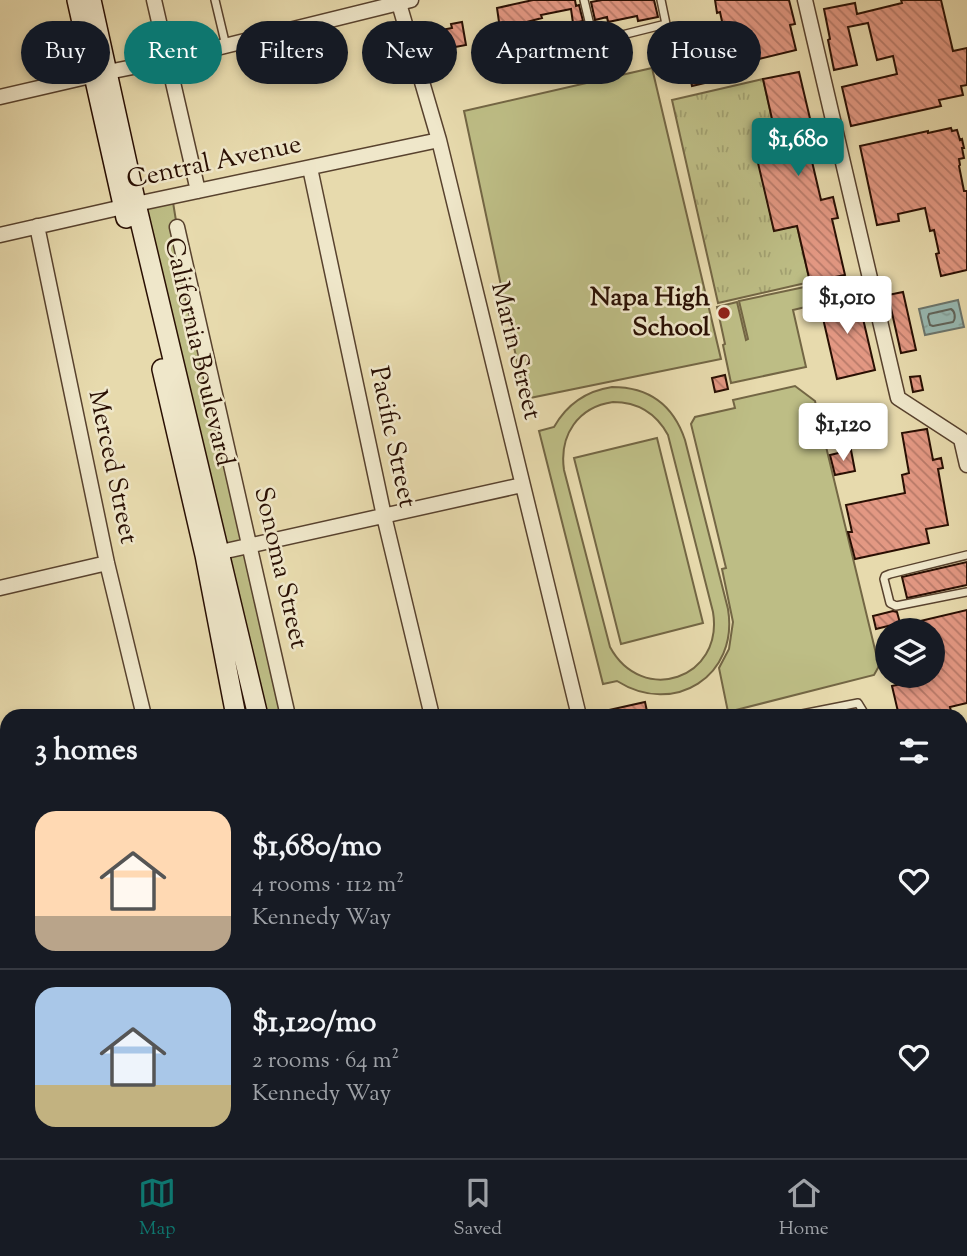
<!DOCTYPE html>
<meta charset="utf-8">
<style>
body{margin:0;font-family:"Sorts Mill Goudy",serif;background:#20242c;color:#f1f3f6;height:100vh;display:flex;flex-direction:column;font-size:26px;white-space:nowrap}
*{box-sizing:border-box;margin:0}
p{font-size:23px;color:#9ea1a6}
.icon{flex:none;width:38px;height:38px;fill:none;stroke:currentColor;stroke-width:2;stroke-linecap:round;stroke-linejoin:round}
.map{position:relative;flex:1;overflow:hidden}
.panel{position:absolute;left:0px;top:709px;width:968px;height:450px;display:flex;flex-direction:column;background:#171b24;border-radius:21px 21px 0 0;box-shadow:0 4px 10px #0003}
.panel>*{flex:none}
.hud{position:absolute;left:21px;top:21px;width:926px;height:63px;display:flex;gap:14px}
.fabs{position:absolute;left:875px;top:618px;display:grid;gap:14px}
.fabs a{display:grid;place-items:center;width:70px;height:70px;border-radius:50%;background:#171b24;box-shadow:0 4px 10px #0003;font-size:35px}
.price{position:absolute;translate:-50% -60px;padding:0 16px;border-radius:7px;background:#fff;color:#222;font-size:23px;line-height:46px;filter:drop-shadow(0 2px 4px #0008)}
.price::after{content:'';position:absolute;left:50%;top:42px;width:21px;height:16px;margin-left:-10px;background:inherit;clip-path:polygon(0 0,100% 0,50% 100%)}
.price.on{background:#0f766e;color:#fff}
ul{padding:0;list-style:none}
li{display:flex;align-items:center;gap:21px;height:175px;padding:0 35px}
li+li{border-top:2px solid #363941}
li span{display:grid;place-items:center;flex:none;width:196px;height:140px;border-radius:21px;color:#555}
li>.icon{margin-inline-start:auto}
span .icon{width:84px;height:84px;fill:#fffc;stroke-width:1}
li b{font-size:30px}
h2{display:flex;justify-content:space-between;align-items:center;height:84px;padding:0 35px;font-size:30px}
.chip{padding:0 24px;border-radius:32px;background:#171b24;box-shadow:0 4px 10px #0003;font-size:24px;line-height:63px}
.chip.on{background:#0f766e;color:#fff}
.tabs{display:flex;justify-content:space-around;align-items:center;height:98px;border-top:2px solid #363941;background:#171b24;font-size:19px;color:#9ea1a6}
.tabs a{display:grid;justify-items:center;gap:4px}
.tabs .on{color:#0f766e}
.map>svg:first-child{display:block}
</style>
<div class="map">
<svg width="967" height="1158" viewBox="0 0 967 1158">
<defs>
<pattern id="park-tufts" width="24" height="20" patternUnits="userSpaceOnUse" patternTransform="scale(1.75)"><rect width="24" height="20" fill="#bdbd85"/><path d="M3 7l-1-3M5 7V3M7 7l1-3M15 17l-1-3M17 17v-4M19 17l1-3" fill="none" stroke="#a2a171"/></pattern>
<pattern id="water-ripples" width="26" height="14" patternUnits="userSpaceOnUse" patternTransform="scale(1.75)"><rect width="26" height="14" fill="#98b9b2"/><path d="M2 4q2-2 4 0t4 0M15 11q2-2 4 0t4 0" fill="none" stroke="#839e97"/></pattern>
<pattern id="building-back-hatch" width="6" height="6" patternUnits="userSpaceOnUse" patternTransform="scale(1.75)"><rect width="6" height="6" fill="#e39883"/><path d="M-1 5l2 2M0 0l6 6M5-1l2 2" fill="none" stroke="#b87a69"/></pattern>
</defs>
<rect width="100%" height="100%" fill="#e7daad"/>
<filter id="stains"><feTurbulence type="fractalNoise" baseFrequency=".00286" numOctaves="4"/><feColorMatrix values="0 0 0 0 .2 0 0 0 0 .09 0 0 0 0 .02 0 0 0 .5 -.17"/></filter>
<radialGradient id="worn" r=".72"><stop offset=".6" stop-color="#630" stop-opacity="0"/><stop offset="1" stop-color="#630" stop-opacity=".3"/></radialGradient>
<path fill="#bdbd85" stroke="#736644" stroke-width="2" fill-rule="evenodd" d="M652 68 721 359 525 399 464 111Z
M172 196 177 227 288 716H258L136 204Z
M814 285 818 304 793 310 806 367 731 383 723 345 725 344 717 307 737 302 746 340 748 339 739 301Z
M795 386 815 401 879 666 874 675 728 712 719 668 729 649 733 622 722 569 726 568 691 424 695 417 735 408 733 400Z
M612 387C649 387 673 404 685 440L728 609C739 676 674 717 617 681L603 684 539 431 554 427C567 404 586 391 612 387ZM613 402C638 402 656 413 668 435L713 612C724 679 642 706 610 647L564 470C559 435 578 407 613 402Z
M657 438 703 623 621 644 574 458Z"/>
<path fill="url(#park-tufts)" stroke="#736644" stroke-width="2" d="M763 79 777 141 755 146 774 230 797 226 810 282 718 303 672 100Z"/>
<path fill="url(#water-ripples)" stroke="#6c756c" stroke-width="2" d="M958 300 964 327 925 335 919 309Z"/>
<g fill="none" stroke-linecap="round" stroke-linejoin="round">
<path stroke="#60645a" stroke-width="2" d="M951 309C955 311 956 318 953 322L933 326 930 325 928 317 929 314Z"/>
</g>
<path fill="url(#building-back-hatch)" stroke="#290f03" stroke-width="2" d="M533 0H575L576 6 579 5 583 21 573 23 571 9 541 15 542 18 500 29 497 8Z
M602 0H654L658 17 638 21 637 16 608 22 607 17 595 20 591 2Z
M715 0H789L795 24 790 25 796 50 747 62 741 37 726 40 720 12 717 13Z
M901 0H941L953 51 967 48V85L961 86 963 95 939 100 941 106 851 126 842 87 897 74 893 56 877 60 868 23 848 27 857 65 834 70 828 40 830 39 824 9 855 3 857 14 902 3Z
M462 22 466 45 439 50 436 31 452 28 451 24Z
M607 45 609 58 590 61 588 48H595Z
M715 45 722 79 692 86 684 52Z
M504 47 507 67 485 71 483 59 493 57 492 49Z
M799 72 812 127 821 124 827 149 810 153 821 200 833 197 838 218 832 219 845 275 810 282 797 226 774 231 754 146 777 141 763 79Z
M951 128 952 131 957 130 960 140 962 139 964 148H962L964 158 959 159 960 165 959 166 964 191H967V270L941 276 936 254 939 253 934 230 930 231 925 208 898 214 899 221 877 225 860 146 928 131V133Z
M903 292 916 350 901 353 888 295Z
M857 293 875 370 837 379 819 301Z
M725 375 728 389 715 392 712 378Z
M920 376 923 390 913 392 910 377Z
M927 429 933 460 941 458 943 468 938 469 948 525 926 529 929 543 855 559 848 532H852L846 505 905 493 902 475 909 473 902 433Z
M851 450 855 471 835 475 830 455Z
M967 562V585L907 598 902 577Z
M967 610V703L950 707 952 716H899L892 686 922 679V676H933V630H900L899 626Z
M893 611 897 612 900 623 876 629 873 616Z
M645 702 648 716H601L600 712Z"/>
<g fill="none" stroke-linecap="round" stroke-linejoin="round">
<defs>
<path id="lane" d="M215 0 226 46
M584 0 594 42 666 24 661 0
M967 555 890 574 885 576 884 579 890 603 896 606 967 592
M792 716 858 703 866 716
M69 1152V1158
M217 1152 219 1158
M438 1152 440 1158
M257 1158 282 1152"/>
<path id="street" d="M154 0 198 191
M398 0 439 140 579 716
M805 0 898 398 961 439 967 465
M0 97 108 72 168 60 411 0
M310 168 384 516 432 716
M37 226 107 563 144 716
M177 227 288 716
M0 235 136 204 439 140
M212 554 522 485
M0 588 107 563
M961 860 967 859
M961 1025 967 1053
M682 1152 683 1158"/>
<path id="secondary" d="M77 0 126 218
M91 0 136 204 258 716
M162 369 205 555 236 716
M961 749 967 747
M0 967 7 965
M337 1152 339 1158
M357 1152 358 1158"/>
<path id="highway" d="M0 791 7 792
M0 834 7 828
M0 1062 7 1090
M22 1152 24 1158"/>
</defs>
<use href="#lane" stroke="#58422e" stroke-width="10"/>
<use href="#street" stroke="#58422e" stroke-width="17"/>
<use href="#secondary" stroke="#290f03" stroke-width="22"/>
<use href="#highway" stroke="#290f03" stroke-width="27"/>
<use href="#lane" stroke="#efe7ca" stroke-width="7"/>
<use href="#street" stroke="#efe7ca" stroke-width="14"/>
<use href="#secondary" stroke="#efe7ca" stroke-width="19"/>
<use href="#highway" stroke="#e4bd76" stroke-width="24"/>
</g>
<circle fill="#8f2418" stroke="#efe7ca" stroke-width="2.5" cx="724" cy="313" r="7"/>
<g text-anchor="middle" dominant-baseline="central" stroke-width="5" stroke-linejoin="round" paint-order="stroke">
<g font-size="26" fill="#290f03" stroke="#efe7ca">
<text transform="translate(214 163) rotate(-12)">Central Avenue</text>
<text transform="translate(515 351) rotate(76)">Marin Street</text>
<text transform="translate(198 352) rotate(77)">California Boulevard</text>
<text transform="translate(392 437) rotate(78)">Pacific Street</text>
<text transform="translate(112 467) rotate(78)">Merced Street</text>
<text transform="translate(280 568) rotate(77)">Sonoma Street</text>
</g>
<g font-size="26" font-weight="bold" fill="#290f03" stroke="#efe7ca" text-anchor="end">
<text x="710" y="298">Napa High<tspan x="710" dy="30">School</tspan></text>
</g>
</g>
<rect width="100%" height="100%" filter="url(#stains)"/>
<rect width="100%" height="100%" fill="url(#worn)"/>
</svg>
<div class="fabs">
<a><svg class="icon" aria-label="layers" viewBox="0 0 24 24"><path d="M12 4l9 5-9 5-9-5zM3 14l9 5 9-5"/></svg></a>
</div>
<b class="price on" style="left:798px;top:178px">$1,680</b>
<b class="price" style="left:847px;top:336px">$1,010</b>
<b class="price" style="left:843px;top:463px">$1,120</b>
<div class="hud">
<a class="chip">Buy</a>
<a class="chip on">Rent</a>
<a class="chip">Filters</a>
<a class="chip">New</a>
<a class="chip">Apartment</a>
<a class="chip">House</a>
</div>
<section class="panel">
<h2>3 homes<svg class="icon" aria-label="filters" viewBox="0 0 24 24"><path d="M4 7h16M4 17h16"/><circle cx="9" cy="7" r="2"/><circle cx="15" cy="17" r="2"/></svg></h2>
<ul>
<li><span style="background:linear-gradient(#ffd9b3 75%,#b9a48a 0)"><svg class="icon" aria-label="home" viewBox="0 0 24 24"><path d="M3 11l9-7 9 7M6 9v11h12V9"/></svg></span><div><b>$1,680/mo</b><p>4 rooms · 112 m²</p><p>Kennedy Way</p></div><svg class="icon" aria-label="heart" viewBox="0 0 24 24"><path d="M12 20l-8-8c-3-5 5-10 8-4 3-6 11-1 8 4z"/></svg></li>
<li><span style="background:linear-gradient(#a9c7e8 70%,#c2b280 0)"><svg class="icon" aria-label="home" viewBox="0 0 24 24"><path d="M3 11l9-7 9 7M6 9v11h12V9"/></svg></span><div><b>$1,120/mo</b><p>2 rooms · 64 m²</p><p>Kennedy Way</p></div><svg class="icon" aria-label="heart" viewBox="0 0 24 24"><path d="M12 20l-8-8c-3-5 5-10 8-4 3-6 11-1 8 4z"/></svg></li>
</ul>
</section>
</div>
<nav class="tabs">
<a class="on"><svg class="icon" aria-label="map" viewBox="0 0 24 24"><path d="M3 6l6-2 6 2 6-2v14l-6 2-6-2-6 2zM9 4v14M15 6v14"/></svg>Map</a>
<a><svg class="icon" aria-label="saved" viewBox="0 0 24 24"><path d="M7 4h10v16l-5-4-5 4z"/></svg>Saved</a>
<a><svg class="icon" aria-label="home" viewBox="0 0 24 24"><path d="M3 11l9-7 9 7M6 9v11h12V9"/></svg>Home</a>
</nav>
